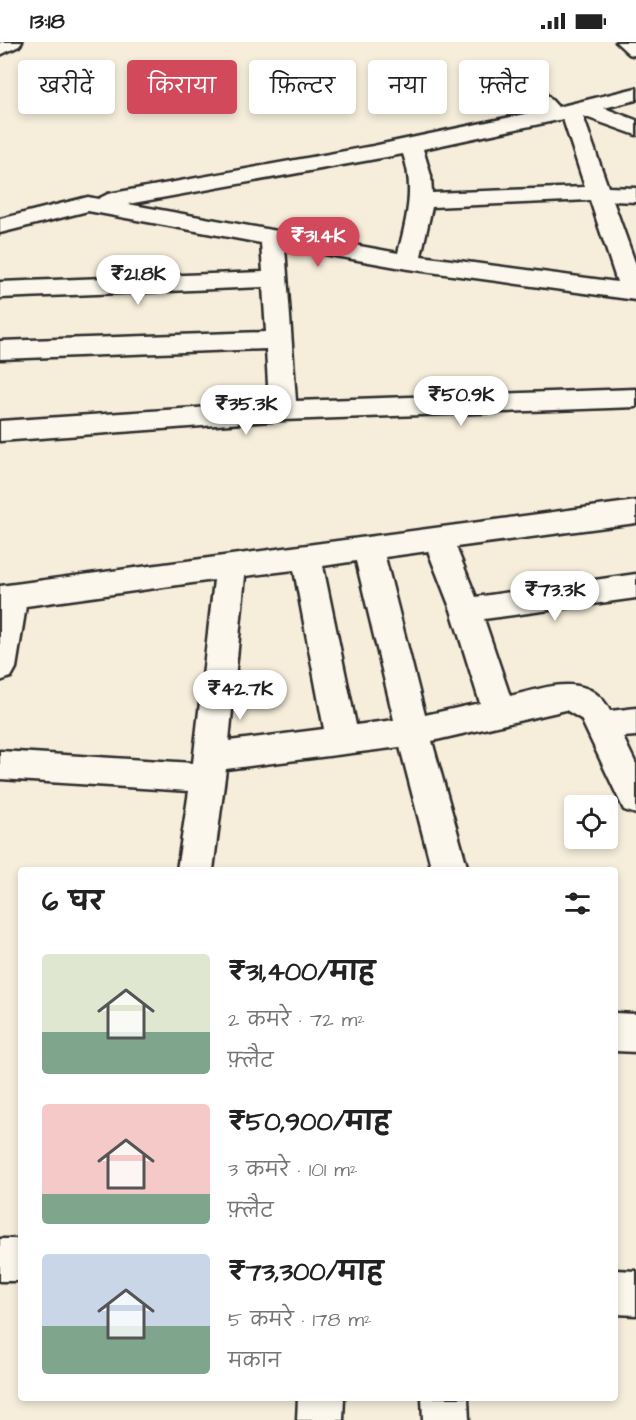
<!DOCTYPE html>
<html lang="hi">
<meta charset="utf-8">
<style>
body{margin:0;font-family:"Architects Daughter","Playpen Sans Deva",sans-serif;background:#f2f2f2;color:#222;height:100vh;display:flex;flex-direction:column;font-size:22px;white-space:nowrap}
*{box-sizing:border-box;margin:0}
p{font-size:20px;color:#767676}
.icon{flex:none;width:33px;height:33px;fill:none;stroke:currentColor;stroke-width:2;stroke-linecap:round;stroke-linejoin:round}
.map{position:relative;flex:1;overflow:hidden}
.panel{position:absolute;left:18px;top:825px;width:600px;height:534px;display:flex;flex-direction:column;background:#fff;border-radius:6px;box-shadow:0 3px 9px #0003}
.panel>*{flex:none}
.banner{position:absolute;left:18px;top:18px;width:600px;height:54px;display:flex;gap:12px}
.tools{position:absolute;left:564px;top:753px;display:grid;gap:12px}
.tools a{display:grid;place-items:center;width:54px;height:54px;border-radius:6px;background:#fff;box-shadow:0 3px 9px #0003;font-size:30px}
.price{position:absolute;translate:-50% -51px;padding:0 14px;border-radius:21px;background:#fff;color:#222;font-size:20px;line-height:39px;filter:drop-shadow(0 2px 3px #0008)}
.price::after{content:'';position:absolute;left:50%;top:36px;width:18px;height:14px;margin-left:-9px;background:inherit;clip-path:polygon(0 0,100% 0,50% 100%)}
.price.on{background:#d1495b;color:#fff}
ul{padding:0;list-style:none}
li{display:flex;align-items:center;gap:18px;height:150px;padding:0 24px}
li span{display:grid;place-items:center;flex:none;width:168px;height:120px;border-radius:6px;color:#555}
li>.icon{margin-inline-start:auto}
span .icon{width:72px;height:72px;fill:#fffc;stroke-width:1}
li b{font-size:26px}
h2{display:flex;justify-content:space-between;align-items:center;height:72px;padding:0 24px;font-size:26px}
.pill{padding:0 21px;border-radius:6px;background:#fff;box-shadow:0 3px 9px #0003;font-size:21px;line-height:54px}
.pill.on{background:#d1495b;color:#fff}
.status{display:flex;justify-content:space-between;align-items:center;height:42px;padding:0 30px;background:#fff;direction:ltr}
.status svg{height:16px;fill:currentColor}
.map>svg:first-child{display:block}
</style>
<div class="status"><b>13:18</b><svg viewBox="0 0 49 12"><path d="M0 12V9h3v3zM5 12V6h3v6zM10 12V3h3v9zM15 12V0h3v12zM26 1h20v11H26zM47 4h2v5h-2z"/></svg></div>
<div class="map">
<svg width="636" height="1378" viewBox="0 0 636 1378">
<rect width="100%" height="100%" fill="#f6eedb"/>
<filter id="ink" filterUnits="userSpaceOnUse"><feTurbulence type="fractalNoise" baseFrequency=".0167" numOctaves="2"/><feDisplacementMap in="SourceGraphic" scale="12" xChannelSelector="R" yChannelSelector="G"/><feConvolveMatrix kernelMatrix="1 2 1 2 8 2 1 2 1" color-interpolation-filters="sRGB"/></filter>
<g filter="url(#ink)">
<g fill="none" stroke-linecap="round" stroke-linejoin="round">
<defs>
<path id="minor" d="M0 0H22L19 4 0 13Z
M616 0H636V14L629 12Z
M515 24 522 26 558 65 636 46V58L604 66 636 78V93L583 74 608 145 636 146V160L613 159 636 223V258L408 227 285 205 296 359 636 347V365L283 378 0 399V379L269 361 266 307 0 317V299L266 290 263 245 0 256V240L263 230 261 201 88 169 0 191V177L88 155 98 157 108 152 373 104 539 69 505 30 508 26ZM563 77 585 145 432 151 431 134 423 107ZM403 112C415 145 407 177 398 211L128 162ZM590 158 617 240 421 214 432 165Z
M636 459V481L456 505 476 555 636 532V556L484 577 510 654C545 646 589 628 610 669L636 666V694L623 695 636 722V772L624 768 581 677 566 668 432 699 468 828H432L400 705 226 727 213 828H177L189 749 0 737V709L193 721 214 538 26 564 16 626 11 635 0 639V544ZM428 509 451 568 480 661 425 673 385 515ZM356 519 394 678 356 683 323 524ZM294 528 324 687 229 699 245 534Z
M615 971 636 972V1010L615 1009Z
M0 1197H21V1239H0Z
M615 1228 636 1229V1273L615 1272Z
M298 1356H344L343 1378H297Z
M422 1356H468L469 1378H423Z"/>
</defs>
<use href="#minor" stroke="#2b2b2b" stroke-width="5"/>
<use href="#minor" fill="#fbf7ec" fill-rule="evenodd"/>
</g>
</g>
</svg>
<div class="tools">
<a><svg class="icon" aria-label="locate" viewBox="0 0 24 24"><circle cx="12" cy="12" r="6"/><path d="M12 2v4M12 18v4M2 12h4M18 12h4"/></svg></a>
</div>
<b class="price on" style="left:318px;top:226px">₹31.4K</b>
<b class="price" style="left:138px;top:264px">₹21.8K</b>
<b class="price" style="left:461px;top:385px">₹50.9K</b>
<b class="price" style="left:246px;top:394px">₹35.3K</b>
<b class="price" style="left:555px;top:580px">₹73.3K</b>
<b class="price" style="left:240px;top:679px">₹42.7K</b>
<div class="banner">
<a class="pill">खरीदें</a>
<a class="pill on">किराया</a>
<a class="pill">फ़िल्टर</a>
<a class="pill">नया</a>
<a class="pill">फ़्लैट</a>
</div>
<section class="panel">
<h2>6 घर<svg class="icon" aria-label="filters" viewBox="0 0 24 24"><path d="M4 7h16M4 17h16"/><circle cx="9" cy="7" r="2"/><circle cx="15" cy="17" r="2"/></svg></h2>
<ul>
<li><span style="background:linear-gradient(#dfe7d0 65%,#7fa58c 0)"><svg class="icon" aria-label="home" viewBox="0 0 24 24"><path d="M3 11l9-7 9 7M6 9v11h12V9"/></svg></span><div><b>₹31,400/माह</b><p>2 कमरे · 72 m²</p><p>फ़्लैट</p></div></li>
<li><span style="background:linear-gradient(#f6c9c9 75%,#7fa58c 0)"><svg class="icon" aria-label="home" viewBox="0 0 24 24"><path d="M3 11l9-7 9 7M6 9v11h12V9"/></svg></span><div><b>₹50,900/माह</b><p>3 कमरे · 101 m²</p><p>फ़्लैट</p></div></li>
<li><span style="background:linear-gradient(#c9d6e8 60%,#7fa58c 0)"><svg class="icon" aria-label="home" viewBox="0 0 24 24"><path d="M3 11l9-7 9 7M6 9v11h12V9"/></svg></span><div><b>₹73,300/माह</b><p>5 कमरे · 178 m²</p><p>मकान</p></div></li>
</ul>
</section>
</div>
